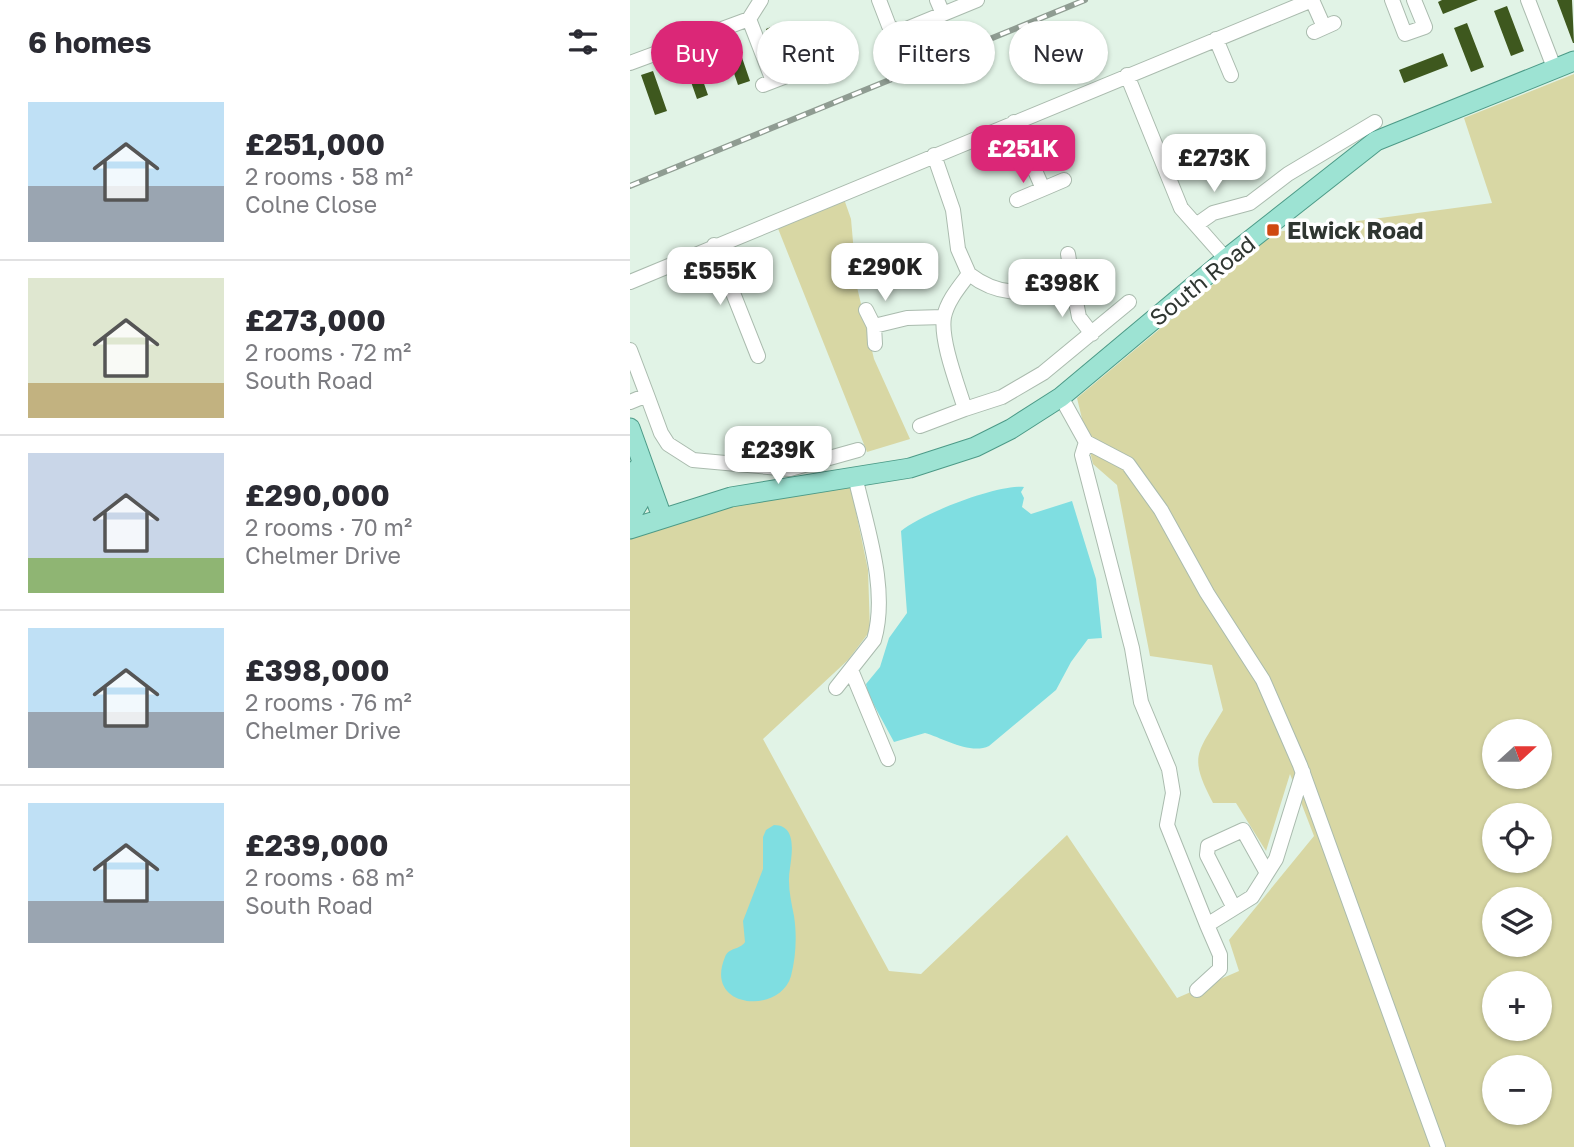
<!DOCTYPE html>
<meta charset="utf-8">
<style>
body{margin:0;font-family:"Golos Text",sans-serif;background:#f7f7f7;color:#2b2b33;height:100vh;display:flex;flex-direction:column;font-size:26px;white-space:nowrap}
*{box-sizing:border-box;margin:0}
p{font-size:23px;color:#7c7c81}
.icon{flex:none;width:38px;height:38px;fill:none;stroke:currentColor;stroke-width:2;stroke-linecap:round;stroke-linejoin:round}
.map{position:relative;flex:1;overflow:hidden}
.sheet{display:flex;flex-direction:column;background:#fff;width:630px}
.sheet>*{flex:none}
.top-card{position:absolute;left:21px;top:21px;width:665px;height:63px;display:flex;gap:14px}
.needle{width:46px;rotate:69deg}
.tools{position:absolute;left:852px;top:719px;display:grid;gap:14px}
.tools a{display:grid;place-items:center;width:70px;height:70px;border-radius:50%;background:#fff;box-shadow:0 2px 5px #0004;font-size:35px}
.price{position:absolute;translate:-50% -60px;padding:0 16px;border-radius:14px;background:#fff;color:#222;font-size:23px;line-height:46px;filter:drop-shadow(0 2px 4px #0008)}
.price::after{content:'';position:absolute;left:50%;top:42px;width:21px;height:16px;margin-left:-10px;background:inherit;clip-path:polygon(0 0,100% 0,50% 100%)}
.price.current{background:#db2777;color:#fff}
ul{padding:0;list-style:none}
li{display:flex;align-items:center;gap:21px;height:175px;padding:0 28px}
li+li{border-top:2px solid #e1e1e2}
li span{display:grid;place-items:center;flex:none;width:196px;height:140px;border-radius:0px;color:#555}
li>.icon{margin-inline-start:auto}
span .icon{width:84px;height:84px;fill:#fffc;stroke-width:1}
li b{font-size:30px}
h2{display:flex;justify-content:space-between;align-items:center;height:84px;padding:0 28px;font-size:30px}
.chip{padding:0 24px;border-radius:32px;background:#fff;box-shadow:0 2px 5px #0004;font-size:24px;line-height:63px}
.chip.current{background:#db2777;color:#fff}
main{display:flex;flex:1;min-height:0}
.map>svg:first-child{display:block}
</style>
<main>
<section class="sheet">
<h2>6 homes<svg class="icon" aria-label="filters" viewBox="0 0 24 24"><path d="M4 7h16M4 17h16"/><circle cx="9" cy="7" r="2"/><circle cx="15" cy="17" r="2"/></svg></h2>
<ul>
<li><span style="background:linear-gradient(#bfe0f5 60%,#9aa5b1 0)"><svg class="icon" aria-label="home" viewBox="0 0 24 24"><path d="M3 11l9-7 9 7M6 9v11h12V9"/></svg></span><div><b>£251,000</b><p>2 rooms · 58 m²</p><p>Colne Close</p></div></li>
<li><span style="background:linear-gradient(#dfe7d0 75%,#c2b280 0)"><svg class="icon" aria-label="home" viewBox="0 0 24 24"><path d="M3 11l9-7 9 7M6 9v11h12V9"/></svg></span><div><b>£273,000</b><p>2 rooms · 72 m²</p><p>South Road</p></div></li>
<li><span style="background:linear-gradient(#c9d6e8 75%,#8fb573 0)"><svg class="icon" aria-label="home" viewBox="0 0 24 24"><path d="M3 11l9-7 9 7M6 9v11h12V9"/></svg></span><div><b>£290,000</b><p>2 rooms · 70 m²</p><p>Chelmer Drive</p></div></li>
<li><span style="background:linear-gradient(#bfe0f5 60%,#9aa5b1 0)"><svg class="icon" aria-label="home" viewBox="0 0 24 24"><path d="M3 11l9-7 9 7M6 9v11h12V9"/></svg></span><div><b>£398,000</b><p>2 rooms · 76 m²</p><p>Chelmer Drive</p></div></li>
<li><span style="background:linear-gradient(#bfe0f5 70%,#9aa5b1 0)"><svg class="icon" aria-label="home" viewBox="0 0 24 24"><path d="M3 11l9-7 9 7M6 9v11h12V9"/></svg></span><div><b>£239,000</b><p>2 rooms · 68 m²</p><p>South Road</p></div></li>
</ul>
</section>
<div class="map">
<svg width="944" height="1147" viewBox="0 0 944 1147">
<rect width="100%" height="100%" fill="#e1f3e6"/>
<path fill="#d8d7a4" fill-rule="evenodd" d="M944 74V1147H0V534L107 502 220 483 238 570 240 631 218 660 133 739 259 971 291 974 437 835 547 998 609 971 599 940 684 836 660 774 636 851 606 803H583C558 755 567 754 593 710L582 665 520 656 487 485 463 464 447 398 646 232 862 203 834 118ZM864 732H910V777H864ZM864 816H910V861H864ZM864 900H910V945H864ZM864 984H910V1029H864ZM864 1068H910V1113H864Z
M214 199 221 219 227 287 244 359 280 439 237 452 147 226Z"/>
<path fill="#7fdee1" d="M394 487 391 492 394 498 392 507 401 514 442 501 466 579 472 638 458 639 441 662 426 690 359 746C340 755 313 738 295 733L264 742 238 694 236 684 250 667 259 638 277 613 271 531C291 514 368 484 394 487Z
M144 825C167 825 162 853 160 868 157 885 161 900 164 916 167 935 166 957 161 976 150 1015 73 1009 95 957 99 947 110 950 115 942L113 921 133 869V837L136 830Z"/>
<path fill="#3e581e" d="M812 0H848L813 14 808 2Z
M927 0H942L944 43H943Z
M877 6 894 51 881 56 864 11Z
M837 23 854 67 841 72 824 28Z
M148 24 161 64 150 68 136 29Z
M106 40 120 81 108 85 94 44Z
M813 53 818 66 774 83 769 70Z
M64 55 78 95 67 99 53 59Z
M23 71 37 111 25 115 11 75Z"/>
<g fill="none" stroke-linecap="round" stroke-linejoin="round">
<defs>
<path id="minor" d="M249 0 259 26 266 31 274 30 347 0
M307 0 313 14
M682 0 694 27
M762 0 775 34 795 27 784 0
M898 0 925 70
M119 19 143 81
M684 32 704 23
M586 39 601 75
M0 63 119 19 131 0
M497 75 551 208 596 259
M133 85 206 57
M384 122 413 189 434 180
M304 155 323 210 328 249 339 274C330 286 317 301 314 317 310 340 328 386 335 409L372 397 413 373 499 302
M387 200 413 189
M566 225 583 213 620 203 658 174 745 122
M84 245 128 356
M339 274C374 301 402 291 443 286L438 254
M0 282 682 0
M443 286 449 317 462 334
M236 310 244 326
M245 344 244 326 277 318 314 317
M0 350 17 395
M431 397 456 442 498 464 531 510 577 593 633 680 670 765 808 1147
M0 402 17 395 31 433 38 444 63 460 160 469 228 450
M290 426 335 409
M456 442 452 455 502 648 511 702 539 769 543 793 537 825 577 925
M221 670 258 759
M206 688 244 640C259 589 236 526 225 476
M604 908 577 855 578 846 613 830 637 873
M567 990 590 969V955L577 925 622 897 646 859 673 772"/>
<path id="major" d="M0 428 32 517
M0 517 9 502 8 468
M0 529 101 497 280 468 345 447 381 429 431 397 596 259 746 141 944 61"/>
</defs>
<use href="#minor" stroke="#aabbae" stroke-width="16"/>
<use href="#major" stroke="#4c9a87" stroke-width="21"/>
<use href="#minor" stroke="#fff" stroke-width="14"/>
<use href="#major" stroke="#9de3d3" stroke-width="19"/>
<defs>
<path id="rail" d="M0 186 455 0"/>
</defs>
<use href="#rail" stroke="#8f9c92" stroke-width="6"/>
<use href="#rail" stroke="#fff" stroke-width="3.5" stroke-dasharray="10" stroke-linecap="butt"/>
</g>
<rect fill="#cf4910" stroke="#fff" stroke-width="2.5" x="636" y="223" width="14" height="14" rx="3.5"/>
<g text-anchor="middle" dominant-baseline="central" stroke-width="7" stroke-linejoin="round" paint-order="stroke">
<g font-size="23" font-weight="bold" fill="#2f3631" stroke="#fff" text-anchor="start">
<text x="657" y="230">Elwick Road</text>
</g>
<g font-size="23" fill="#2f3631" stroke="#fff">
<text transform="translate(572 280) rotate(-39)">South Road</text>
</g>
</g>
</svg>
<div class="tools">
<a><svg class="needle" viewBox="-14 -14 28 28"><path d="M0-13l5 13h-10z" fill="#e53935"/><path d="M0 13l5-13h-10z" fill="#7c7c81"/></svg></a>
<a><svg class="icon" aria-label="locate" viewBox="0 0 24 24"><circle cx="12" cy="12" r="6"/><path d="M12 2v4M12 18v4M2 12h4M18 12h4"/></svg></a>
<a><svg class="icon" aria-label="layers" viewBox="0 0 24 24"><path d="M12 4l9 5-9 5-9-5zM3 14l9 5 9-5"/></svg></a>
<a>+</a>
<a>−</a>
</div>
<b class="price current" style="left:393px;top:185px">£251K</b>
<b class="price" style="left:584px;top:194px">£273K</b>
<b class="price" style="left:255px;top:303px">£290K</b>
<b class="price" style="left:90px;top:307px">£555K</b>
<b class="price" style="left:432px;top:319px">£398K</b>
<b class="price" style="left:148px;top:486px">£239K</b>
<div class="top-card">
<a class="chip current">Buy</a>
<a class="chip">Rent</a>
<a class="chip">Filters</a>
<a class="chip">New</a>
</div>
</div>
</main>
